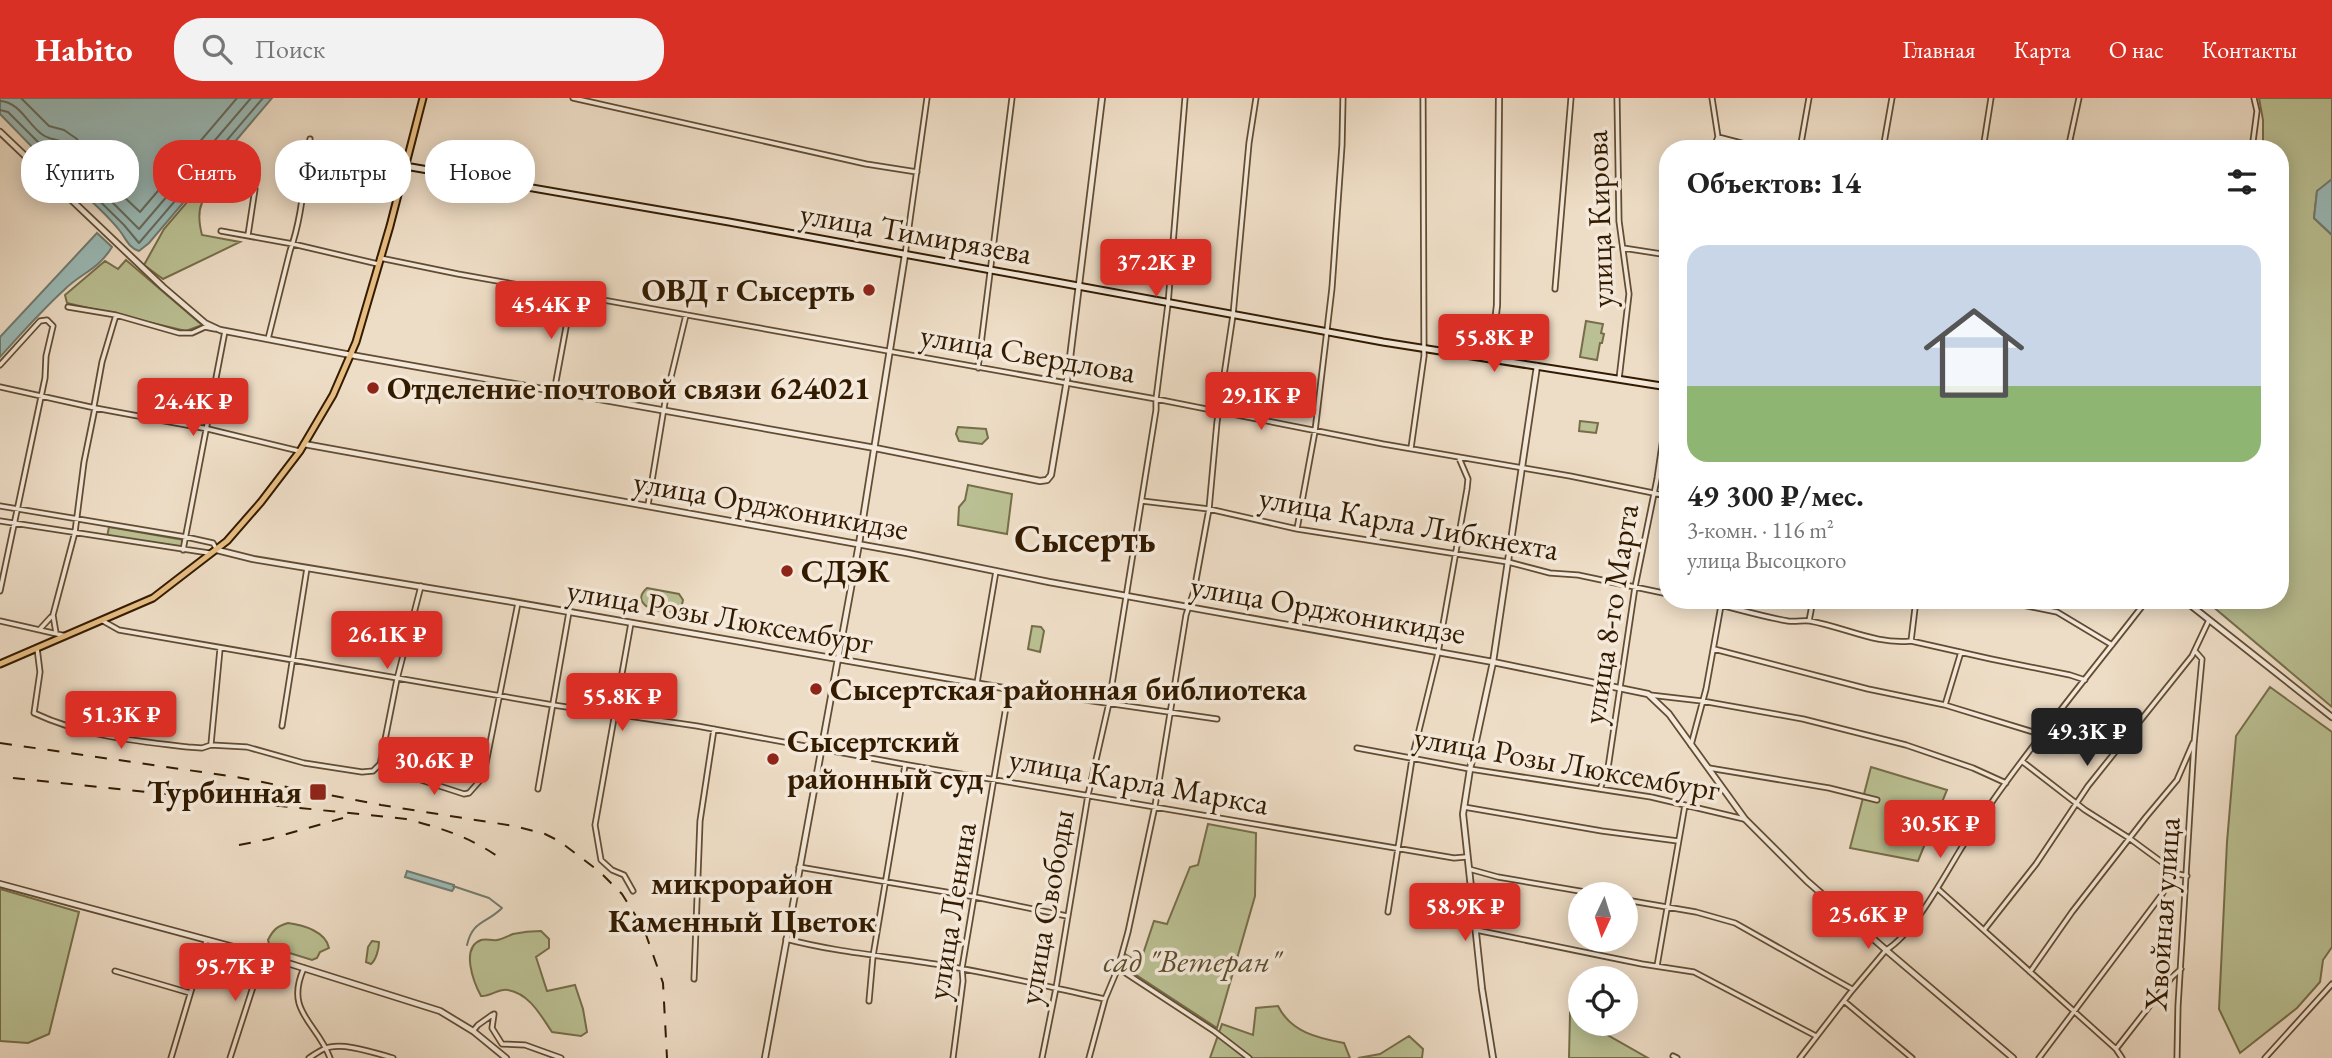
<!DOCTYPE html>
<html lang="ru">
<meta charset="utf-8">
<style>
body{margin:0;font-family:"EB Garamond",serif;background:#f2f2f2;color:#222;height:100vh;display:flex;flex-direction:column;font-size:26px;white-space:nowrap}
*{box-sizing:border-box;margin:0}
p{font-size:23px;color:#767676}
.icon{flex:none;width:38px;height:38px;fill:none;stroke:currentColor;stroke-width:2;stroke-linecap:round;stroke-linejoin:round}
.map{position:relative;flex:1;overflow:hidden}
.panel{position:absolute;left:1659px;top:42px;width:630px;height:469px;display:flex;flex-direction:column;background:#fff;border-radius:28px;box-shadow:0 4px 18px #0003}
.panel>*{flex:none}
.hud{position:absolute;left:21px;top:42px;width:665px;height:63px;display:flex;gap:14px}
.needle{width:46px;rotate:184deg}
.controls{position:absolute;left:1568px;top:784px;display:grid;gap:14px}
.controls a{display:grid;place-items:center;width:70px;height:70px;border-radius:50%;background:#fff;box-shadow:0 4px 18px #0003;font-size:35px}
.price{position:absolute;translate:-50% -60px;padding:0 16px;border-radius:7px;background:#d93025;color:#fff;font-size:23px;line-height:46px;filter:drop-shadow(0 2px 4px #0008)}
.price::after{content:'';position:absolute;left:50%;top:42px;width:21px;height:16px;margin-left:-10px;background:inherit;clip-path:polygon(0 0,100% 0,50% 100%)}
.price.current{background:#222;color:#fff}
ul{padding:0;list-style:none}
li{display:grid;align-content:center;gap:14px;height:371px;padding:0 28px}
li+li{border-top:2px solid #e0e0e0}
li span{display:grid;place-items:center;height:217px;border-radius:21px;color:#555}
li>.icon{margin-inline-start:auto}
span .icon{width:126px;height:126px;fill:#fffc;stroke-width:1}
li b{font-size:30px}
h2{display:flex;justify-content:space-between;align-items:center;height:84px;padding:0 28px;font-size:30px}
.chip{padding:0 24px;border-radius:28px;background:#fff;box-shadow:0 4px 18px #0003;font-size:24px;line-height:63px}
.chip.current{background:#d93025;color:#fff}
header{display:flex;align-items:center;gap:42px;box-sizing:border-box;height:98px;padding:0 35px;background:#d93025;color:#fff}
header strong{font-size:33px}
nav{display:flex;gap:38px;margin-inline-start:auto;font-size:24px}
.search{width:490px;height:63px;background:#f2f2f2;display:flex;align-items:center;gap:18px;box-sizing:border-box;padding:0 24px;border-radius:28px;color:#767676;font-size:26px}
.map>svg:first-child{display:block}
</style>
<header>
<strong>Habito</strong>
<div class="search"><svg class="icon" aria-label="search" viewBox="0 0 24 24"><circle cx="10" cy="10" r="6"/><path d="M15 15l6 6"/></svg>Поиск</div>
<nav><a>Главная</a><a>Карта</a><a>О нас</a><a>Контакты</a></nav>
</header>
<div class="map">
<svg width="2332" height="960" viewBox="0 0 2332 960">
<rect width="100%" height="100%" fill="#eeddc6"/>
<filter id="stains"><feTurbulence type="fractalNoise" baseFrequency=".00286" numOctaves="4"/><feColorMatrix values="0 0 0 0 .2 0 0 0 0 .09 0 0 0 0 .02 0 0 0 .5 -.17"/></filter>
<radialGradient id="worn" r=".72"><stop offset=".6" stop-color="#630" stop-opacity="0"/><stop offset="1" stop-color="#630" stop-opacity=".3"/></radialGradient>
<path fill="#bac093" stroke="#766e4a" stroke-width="2" d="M2259 0H2332V84L2317 93 2314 120 2332 137V609L2205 502H2280V51H2263V22Z
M217 69 230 75C207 97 193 102 202 137L240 144 163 181 144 167 164 131Z
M126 162 202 227 186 233 67 205 65 197 105 163 118 171Z
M1586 223 1603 226 1601 235 1604 236 1602 245H1600L1597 262 1580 259Z
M1580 323 1598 325 1596 335 1579 333Z
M958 329 986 331 988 340 982 346 959 343 956 336Z
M968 387 1012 396 1007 436 958 427 959 409 965 402Z
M109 429 184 442 182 451 107 439Z
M647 490 679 496 683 502 681 511C668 519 626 509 647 490Z
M1032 528 1041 529 1044 533 1040 554 1028 551Z
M2270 589 2332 634V849L2323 862 2320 884 2297 910 2240 955 2219 911 2227 744 2236 638Z
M1871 669 1947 692 1918 763 1850 750Z
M1208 726 1256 735 1255 798 1217 930 1121 867 1125 856 1140 865 1154 823 1167 826 1190 769 1198 767Z
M0 791 79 814 49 936 28 945 0 943Z
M288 825C304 827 326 834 329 850L320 854 317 860 312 862 270 849 268 842C273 832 277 828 288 825Z
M541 833 549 841V850L536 859 547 893 575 887 583 911 587 934 581 938 552 934C541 918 530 896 508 892 499 890 490 899 481 898 474 885 460 850 481 842 486 840 491 843 497 842 503 841 508 838 513 836 522 834 532 833 541 833Z
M372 843 379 844C379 851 376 862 371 866L366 864 368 849Z
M1278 908C1291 934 1317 940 1344 945L1350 960H1210L1222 926 1253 937 1256 910Z
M1570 915 1580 921V926H1588L1648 960H1569Z
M1409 938 1423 951 1422 960H1358L1380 956Z"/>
<path fill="#9abbb9" stroke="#717b6f" stroke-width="2" d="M0 0H272L149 145 139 153C129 150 126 141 120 133 103 111 79 93 59 73L60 65 58 60 49 55 41 58 0 16Z
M2332 81V137L2314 120 2317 93Z
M97 135 112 149C98 172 81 175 64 192 41 213 21 236 0 259V239Z
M407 773 454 787V790L452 793 405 779Z"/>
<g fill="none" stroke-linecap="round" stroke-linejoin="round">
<path stroke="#666b5c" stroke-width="2" d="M21 0 49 28 64 32 77 41 82 50 87 64 140 114 237 0
M0 3C20 4 28 27 43 37 51 43 61 40 69 48 74 54 75 61 77 69L139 131 251 0
M0 12 8 14 42 48C59 48 66 56 68 72L124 127 139 145 263 0"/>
<path stroke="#717b6f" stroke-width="2" d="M453 788 489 800 502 810C486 826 473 822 467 847"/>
<defs>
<path id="minor" d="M573 0 866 66 917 74
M1617 0 1619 123 1629 196 1619 281
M1712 0 1718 39 1713 51
M1718 39 1764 51
M1800 51 1809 0
M1883 51 1892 0
M1983 51 1991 0
M2068 51 2079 0
M2252 51 2257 13 2254 0
M221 133 293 146 378 166
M248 137 255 91
M1623 150 1668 157
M905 157 927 0
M380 160 458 176 1156 301 1383 346 1570 378 1668 398
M1555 191 1571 0
M68 209 116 217 179 235H192L205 229 215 231
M268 241 290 153C303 117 304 78 310 41
M0 267 40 223 47 222 53 228 46 258 45 280 0 493
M978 270 1012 0
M0 289 95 310 208 331 299 353
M554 294 572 197
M94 308 102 264 116 217
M1411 350 1424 258 1423 0
M1142 403 1209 411 1297 431 1508 464 1550 475 1578 477 1668 496
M648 407 665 304 686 217
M0 408 186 439 213 445 217 452
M0 423 209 455
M1297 431 1315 333 1332 190 1342 47 1343 0
M183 452 225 233
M1698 502C1729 508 1758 518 1788 523 1796 524 1803 522 1810 523 1844 529 1877 547 1911 543L1991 561 2070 577 2085 582
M1998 502 2057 514 2112 547
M0 523 66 538
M103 523 119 532 553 607 697 628 908 667 1454 760 1466 759
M1809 523 1813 502
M631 525 595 727 601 762 612 772 624 777 633 793
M40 531 51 519
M56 535 53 517 75 434 84 364 95 310
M1911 543 1916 502
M37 550 40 574 34 615C83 638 135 643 188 649L202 650 211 647 247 649 304 665 362 674 373 673 379 667
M1714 551 1868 591 1945 607 2043 637
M977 585 996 473
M1650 597 1702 603 1803 621 1906 647 1973 670 2006 685
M1945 607 1961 554
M282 628 307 470
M211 646 220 551
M1691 647 1706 591 1722 502
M1357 650 1470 671 1651 699 1744 721
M2023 664 2085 712 2129 740 2178 776 2187 778
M379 667 384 671 403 674 410 680 418 681 464 696 469 695 484 678
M380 667 397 581 421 488
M1709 670 1829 690 1877 702
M483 680 518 505
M538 691 569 514
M1600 691 1608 670 1635 489 1657 381 1668 306
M1464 709 1602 733 1678 743
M799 769 975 799 1067 818
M1469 771 1498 779 1597 796
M1938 791 2116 951 2122 960
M1626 802 1696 814 1735 825 1852 891
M1388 814 1412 661 1438 555 1467 391 1468 381 1459 360
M1476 832 1642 866 1694 874 1816 938
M1984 832 2036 766 2088 688 2192 558 2209 522
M786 841C835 854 885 858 935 866 992 875 1049 889 1105 901
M1657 868 1685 707
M304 870C284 914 317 924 330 960
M1118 870 1214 933 1249 960
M115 873 190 895
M2030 874 2072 814 2146 719 2177 682 2193 645
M694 881 700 723 714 631
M869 903 873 858 905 667
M1844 903 1912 960
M494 916 492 930 502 946 525 947 561 960
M473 933 478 927 492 917
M2116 951 2172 879 2181 871
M1673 958 1677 960
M171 960 206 843
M230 960 263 858
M309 960C314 957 319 953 324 951 341 943 375 955 393 960
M953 960 963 883 962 870 1009 591 1217 621
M1042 960 1056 890 1088 697 1109 605 1156 312V301L1168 206 1185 0
M1089 960 1105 901 1118 870 1128 834 1155 708 1186 517 1194 493 1209 411 1217 324 1233 217 1249 45 1256 0
M1800 960 1850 895 1886 852C1913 836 1942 782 1959 754 1970 736 1982 719 1994 701 2042 633 2096 568 2147 502
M2039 960 2163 795
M2177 960 2178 908 2194 646 2202 561 2195 553
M2265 960 2332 886"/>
<path id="tertiary" d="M0 34 163 189 205 225 220 232 351 257 875 350 1040 383 1047 382 1051 377 1068 276 1102 0
M1491 261 1497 207 1499 0
M304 346 907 455 1049 484 1493 564 1648 596 1669 616 1745 721 1807 783 1886 852 2013 960
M217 452 253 461 507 503 1009 591
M2184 502 2332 619
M0 786 259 856 440 913 473 933 506 960
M765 960 859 446 905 157
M1493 960 1482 891 1463 716 1470 671 1493 564 1537 268"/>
<path id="secondary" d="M405 68 729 124 1383 244 1668 289"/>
<path id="primary" d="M0 566 153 500 227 443 261 404 300 353 333 297 356 244 390 128 423 0"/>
</defs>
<use href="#minor" stroke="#624c32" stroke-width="7"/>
<use href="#tertiary" stroke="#624c32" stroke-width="8"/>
<use href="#secondary" stroke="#331b00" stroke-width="9"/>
<use href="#primary" stroke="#331b00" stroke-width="9"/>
<use href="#minor" stroke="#f4e9da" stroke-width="3.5"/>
<use href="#tertiary" stroke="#f4e9da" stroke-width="4.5"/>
<use href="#secondary" stroke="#f4e9da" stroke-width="5"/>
<use href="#primary" stroke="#e7be83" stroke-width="5"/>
<path stroke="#331b00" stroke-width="2" stroke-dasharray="12 12" stroke-linecap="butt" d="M0 645 236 679 381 707 514 728 545 736 559 743 600 774 622 796 644 831 663 885 667 960
M13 680 406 721C442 730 476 741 505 764
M239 747 269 741 343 720"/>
</g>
<g fill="#8f2418" stroke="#f4e9da" stroke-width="2.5">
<circle cx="869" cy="192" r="7"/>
<circle cx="373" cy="290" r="7"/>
<circle cx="787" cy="473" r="7"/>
<circle cx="816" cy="591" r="7"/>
<circle cx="773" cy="661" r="7"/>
<rect x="309" y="685" width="18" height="18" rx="3.5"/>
</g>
<g text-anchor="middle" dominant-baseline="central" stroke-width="7" stroke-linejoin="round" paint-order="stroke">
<g font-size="32" fill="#331b00" stroke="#f4e9da">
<text transform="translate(1599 121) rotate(-92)">улица Кирова</text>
<text transform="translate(916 135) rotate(10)">улица Тимирязева</text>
<text transform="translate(1028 255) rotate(10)">улица Свердлова</text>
<text transform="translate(771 407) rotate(10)">улица Орджоникидзе</text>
<text transform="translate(1409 425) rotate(10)">улица Карла Либкнехта</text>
<text transform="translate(1328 511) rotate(10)">улица Орджоникидзе</text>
<text transform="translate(1610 516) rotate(-81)">улица 8-го Марта</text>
<text transform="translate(720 518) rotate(10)">улица Розы Люксембург</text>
<text transform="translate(1567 665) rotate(10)">улица Розы Люксембург</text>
<text transform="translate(1139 683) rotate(10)">улица Карла Маркса</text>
<text transform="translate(1046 809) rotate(-80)">улица Свободы</text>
<text transform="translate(951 813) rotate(-81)">улица Ленина</text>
<text transform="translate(2162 816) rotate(-86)">Хвойная улица</text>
</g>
<g font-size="32" font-weight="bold" fill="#331b00" stroke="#f4e9da" text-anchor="start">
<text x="855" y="192" text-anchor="end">ОВД г Сысерть</text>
<text x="387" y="290">Отделение почтовой связи 624021</text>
<text x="801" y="473">СДЭК</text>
<text x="830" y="591">Сысертская районная библиотека</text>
<text x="787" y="643">Сысертский<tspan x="787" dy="37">районный суд</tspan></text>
<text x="302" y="694" text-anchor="end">Турбинная</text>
</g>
<g font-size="32" font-style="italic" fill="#5c4d2c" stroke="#f4e9da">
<text x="1192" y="863">сад "Ветеран"</text>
</g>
<g font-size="33" font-weight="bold" fill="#331b00" stroke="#f4e9da">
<text x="742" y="784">микрорайон<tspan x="742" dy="38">Каменный Цветок</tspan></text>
</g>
<g font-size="38" font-weight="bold" fill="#331b00" stroke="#f4e9da">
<text x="1085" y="440">Сысерть</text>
</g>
</g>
<rect width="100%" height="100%" filter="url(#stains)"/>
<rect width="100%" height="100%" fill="url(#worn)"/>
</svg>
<div class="controls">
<a><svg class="needle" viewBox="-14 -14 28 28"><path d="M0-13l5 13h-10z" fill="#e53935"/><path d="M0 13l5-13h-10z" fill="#767676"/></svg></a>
<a><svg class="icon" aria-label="locate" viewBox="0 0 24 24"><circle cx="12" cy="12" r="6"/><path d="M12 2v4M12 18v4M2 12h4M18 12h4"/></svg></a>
</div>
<b class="price" style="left:1156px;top:201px">37.2K ₽</b>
<b class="price" style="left:551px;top:243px">45.4K ₽</b>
<b class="price" style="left:1494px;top:276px">55.8K ₽</b>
<b class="price" style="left:1261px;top:334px">29.1K ₽</b>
<b class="price" style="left:193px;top:340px">24.4K ₽</b>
<b class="price" style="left:387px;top:573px">26.1K ₽</b>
<b class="price" style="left:622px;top:635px">55.8K ₽</b>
<b class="price" style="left:121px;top:653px">51.3K ₽</b>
<b class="price current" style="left:2087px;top:670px">49.3K ₽</b>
<b class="price" style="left:434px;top:699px">30.6K ₽</b>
<b class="price" style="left:1940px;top:762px">30.5K ₽</b>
<b class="price" style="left:1465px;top:845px">58.9K ₽</b>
<b class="price" style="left:1868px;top:853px">25.6K ₽</b>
<b class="price" style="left:235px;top:905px">95.7K ₽</b>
<div class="hud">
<a class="chip">Купить</a>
<a class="chip current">Снять</a>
<a class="chip">Фильтры</a>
<a class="chip">Новое</a>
</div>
<section class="panel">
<h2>Объектов: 14<svg class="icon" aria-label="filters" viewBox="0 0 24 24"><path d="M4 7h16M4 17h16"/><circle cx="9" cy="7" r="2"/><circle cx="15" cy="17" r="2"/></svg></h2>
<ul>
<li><span style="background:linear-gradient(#c9d6e8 65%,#8fb573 0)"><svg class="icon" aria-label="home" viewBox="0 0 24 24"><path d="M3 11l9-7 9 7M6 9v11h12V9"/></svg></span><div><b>49 300 ₽/мес.</b><p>3-комн. · 116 m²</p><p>улица Высоцкого</p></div></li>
</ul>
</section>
</div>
